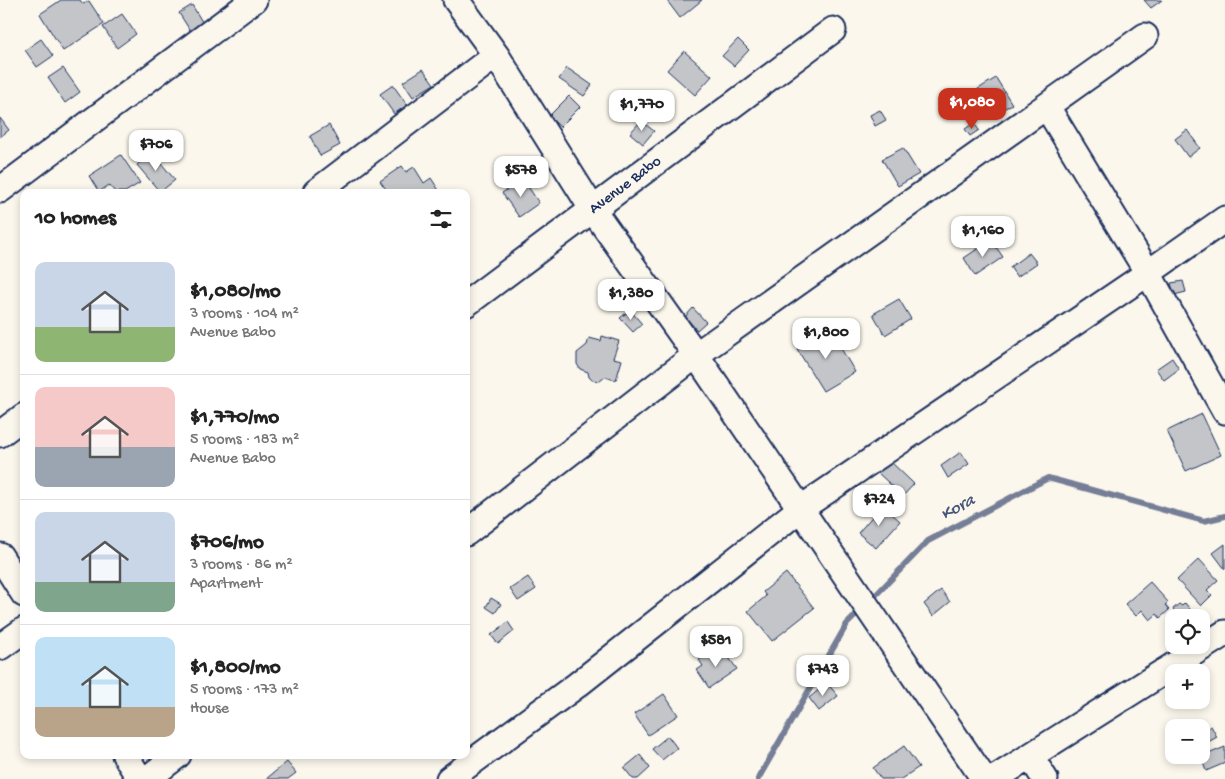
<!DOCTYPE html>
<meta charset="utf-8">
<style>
body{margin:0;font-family:"Gochi Hand",sans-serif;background:#f2f2f2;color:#222;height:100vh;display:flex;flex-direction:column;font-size:19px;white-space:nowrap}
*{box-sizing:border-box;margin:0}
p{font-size:16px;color:#767676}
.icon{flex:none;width:28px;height:28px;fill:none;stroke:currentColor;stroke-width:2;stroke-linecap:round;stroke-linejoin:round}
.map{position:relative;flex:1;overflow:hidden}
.details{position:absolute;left:20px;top:189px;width:450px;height:570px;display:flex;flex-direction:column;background:#fff;border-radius:10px;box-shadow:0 2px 8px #0003}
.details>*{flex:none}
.buttons{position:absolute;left:1165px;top:609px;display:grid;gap:10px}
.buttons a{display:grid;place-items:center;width:45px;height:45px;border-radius:10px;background:#fff;box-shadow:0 2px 8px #0003;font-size:25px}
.price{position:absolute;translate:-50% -42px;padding:0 11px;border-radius:10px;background:#fff;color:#222;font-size:16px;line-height:32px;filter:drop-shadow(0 1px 2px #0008)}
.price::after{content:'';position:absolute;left:50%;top:30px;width:15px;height:11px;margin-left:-8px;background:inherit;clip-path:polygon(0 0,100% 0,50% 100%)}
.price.on{background:#c8321e;color:#fff}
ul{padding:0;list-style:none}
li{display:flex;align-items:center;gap:15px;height:125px;padding:0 15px}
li+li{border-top:1px solid #e0e0e0}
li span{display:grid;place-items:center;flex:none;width:140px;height:100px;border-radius:10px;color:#555}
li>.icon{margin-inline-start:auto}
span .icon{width:60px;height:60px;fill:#fffc;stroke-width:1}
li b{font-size:21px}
h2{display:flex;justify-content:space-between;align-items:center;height:60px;padding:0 15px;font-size:21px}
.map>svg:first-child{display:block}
</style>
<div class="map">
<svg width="1225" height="779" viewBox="0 0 1225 779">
<rect width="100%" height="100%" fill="#fbf7ec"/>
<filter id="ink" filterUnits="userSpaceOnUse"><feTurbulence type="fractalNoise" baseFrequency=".02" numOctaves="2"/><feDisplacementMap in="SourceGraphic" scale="10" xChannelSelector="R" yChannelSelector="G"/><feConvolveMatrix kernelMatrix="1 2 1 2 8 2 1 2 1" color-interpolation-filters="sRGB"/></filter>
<g filter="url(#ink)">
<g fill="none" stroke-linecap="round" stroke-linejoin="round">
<path stroke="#747e96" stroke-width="6" d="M870 601 928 541 1048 478 1204 521 1225 516
M758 779 847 624 863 608"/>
</g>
<path fill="#c3c5c9" stroke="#1b2f5e" d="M61 0H80L83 4 89 1 104 24 63 51 40 14Z
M670 0H702L680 18 668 2Z
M1144 0H1162L1151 8Z
M192 5 204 25 191 32 179 13Z
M122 14 136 34 117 48 103 27Z
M41 39 53 56 37 67 25 50Z
M738 39 749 50 734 66 722 56Z
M684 51 712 76 695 95 667 70Z
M63 68 80 92 65 103 48 78Z
M567 68 592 85 584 96 559 79Z
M423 69 434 84 413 97 403 82Z
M996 78 1012 104 993 115 978 89Z
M393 85 407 105 394 114 380 94Z
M569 96 580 107 560 127 549 116Z
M969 98 976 111 966 116 959 104Z
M880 110 886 120 875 126 870 115Z
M0 118 9 130 0 137Z
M641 121 654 131 643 144 630 133Z
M974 123 979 130 970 136 965 129Z
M329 125 340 145 320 156 310 136Z
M1187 130 1200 148 1188 157 1175 139Z
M903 148 919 174 898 186 882 159Z
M152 152 175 180 160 192 137 165Z
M121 155 140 183 125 192H115L109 185 99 192 89 176Z
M402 166 406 172 414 167 424 183 431 178 440 192H388L380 181Z
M523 179 539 203 519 217 502 193Z
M991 240 1003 257 975 276 964 258Z
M1029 253 1037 263 1017 277 1010 267Z
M1183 281 1186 292 1174 295 1171 283Z
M622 286 633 299 625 306 614 293Z
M899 299 911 319 885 335 873 314Z
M693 308 706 322 697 330 685 317Z
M630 310 642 324 633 332 620 318Z
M830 330 855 372 823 391 797 349Z
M602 336 619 341 613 358 622 360 616 380 605 377 600 381 592 380 589 377 588 372 580 369 577 364V353L587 345 589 338 601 341Z
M1172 358 1179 369 1164 380 1156 369Z
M1202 414 1221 455 1186 471 1167 431Z
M961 452 969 464 948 478 941 466Z
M890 461 914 484 903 496 878 473Z
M882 505 900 521 876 548 858 533Z
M1225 544V569L1213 553Z
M1199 559 1218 580 1207 590 1212 595 1201 606 1177 580Z
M786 573 814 608 772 641 748 611 766 596 763 592Z
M528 577 536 589 518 601 510 589Z
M1150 582 1168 602 1165 605 1169 610 1160 618 1157 614 1150 620 1142 610 1136 616 1125 604Z
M941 590 950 602 933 616 924 604Z
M491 598 501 604 495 613 486 607Z
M1185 603 1197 618H1180L1173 609 1179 604 1182 606Z
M508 622 514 631 498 644 491 635Z
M714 650 718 655 724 651 737 669 709 688 697 670 703 666 699 660Z
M827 683 838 696 819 711 809 698Z
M664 694 678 715 648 735 634 714Z
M1211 726 1217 737 1201 746V732Z
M668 736 677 748 662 760 652 749Z
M904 746 919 767 901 779H881L873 768Z
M1225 747V763L1206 771 1201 757Z
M640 755 650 768 638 779H633L624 768Z
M287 762 296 773 288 779H266Z"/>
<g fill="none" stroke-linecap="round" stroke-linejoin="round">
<defs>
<path id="minor" d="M456 0 496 55 593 210 696 355 984 779
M1047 107 1148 273 1225 411
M0 190 254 0
M316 192 496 55
M466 304 833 30
M0 434 24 416
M466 533 696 355 1145 36
M0 556 24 594
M0 647 24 630
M125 755 140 779
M1030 756 1045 779
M147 779 178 755
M449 779 577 685 800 509 1148 273 1225 219
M994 779 1225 633"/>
</defs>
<use href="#minor" stroke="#1b2f5e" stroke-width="29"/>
<use href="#minor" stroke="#fbf7ec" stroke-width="25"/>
</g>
</g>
<g text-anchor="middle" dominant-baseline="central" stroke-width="4" stroke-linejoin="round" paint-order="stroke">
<g font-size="16" fill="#1b2f5e" stroke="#fbf7ec">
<text transform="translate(626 186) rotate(-37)">Avenue Babo</text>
</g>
<g font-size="18" font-style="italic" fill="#47577a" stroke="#fbf7ec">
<text transform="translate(958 508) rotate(-28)">Kora</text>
</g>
</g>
</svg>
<div class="buttons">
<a><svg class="icon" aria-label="locate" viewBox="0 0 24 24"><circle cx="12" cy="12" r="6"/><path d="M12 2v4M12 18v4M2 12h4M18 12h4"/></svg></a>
<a>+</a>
<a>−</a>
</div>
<b class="price on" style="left:972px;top:130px">$1,080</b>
<b class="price" style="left:642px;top:132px">$1,770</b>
<b class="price" style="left:156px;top:172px">$706</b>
<b class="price" style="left:521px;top:198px">$578</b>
<b class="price" style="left:983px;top:258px">$1,160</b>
<b class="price" style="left:631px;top:321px">$1,380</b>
<b class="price" style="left:826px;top:360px">$1,800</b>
<b class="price" style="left:879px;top:527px">$724</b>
<b class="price" style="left:716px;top:668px">$581</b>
<b class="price" style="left:823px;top:697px">$743</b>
<section class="details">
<h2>10 homes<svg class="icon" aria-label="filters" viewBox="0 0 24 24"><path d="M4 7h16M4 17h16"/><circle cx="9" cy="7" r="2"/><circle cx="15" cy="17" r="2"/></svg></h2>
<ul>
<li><span style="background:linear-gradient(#c9d6e8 65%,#8fb573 0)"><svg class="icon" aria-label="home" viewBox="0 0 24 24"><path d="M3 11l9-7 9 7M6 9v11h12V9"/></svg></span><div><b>$1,080/mo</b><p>3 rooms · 104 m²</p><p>Avenue Babo</p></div></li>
<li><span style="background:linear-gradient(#f6c9c9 60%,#9aa5b1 0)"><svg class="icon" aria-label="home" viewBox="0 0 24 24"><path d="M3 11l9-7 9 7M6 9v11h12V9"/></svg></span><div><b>$1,770/mo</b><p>5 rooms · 183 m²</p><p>Avenue Babo</p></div></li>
<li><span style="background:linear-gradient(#c9d6e8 70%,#7fa58c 0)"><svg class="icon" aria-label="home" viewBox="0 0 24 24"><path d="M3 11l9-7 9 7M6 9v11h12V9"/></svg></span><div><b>$706/mo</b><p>3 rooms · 86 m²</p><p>Apartment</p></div></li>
<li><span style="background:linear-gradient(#bfe0f5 70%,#b9a48a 0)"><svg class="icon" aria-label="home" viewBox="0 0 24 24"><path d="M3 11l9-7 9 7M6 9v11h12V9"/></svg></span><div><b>$1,800/mo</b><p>5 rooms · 173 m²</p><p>House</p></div></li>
</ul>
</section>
</div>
